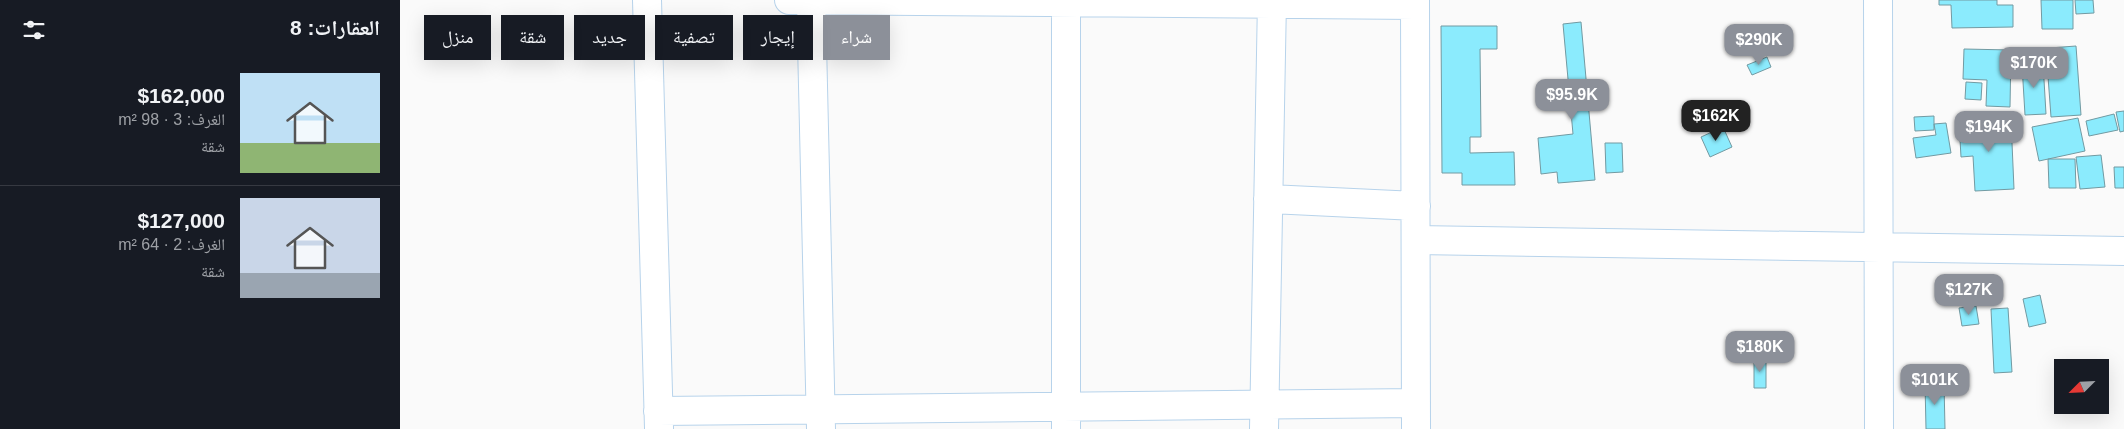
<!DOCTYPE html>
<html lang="ar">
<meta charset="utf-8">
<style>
body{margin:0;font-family:Helvetica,"Noto Naskh Arabic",sans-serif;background:#242831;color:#f1f3f6;direction:rtl;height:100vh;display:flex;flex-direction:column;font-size:19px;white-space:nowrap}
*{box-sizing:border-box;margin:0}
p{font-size:16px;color:#9ea1a6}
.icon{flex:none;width:28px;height:28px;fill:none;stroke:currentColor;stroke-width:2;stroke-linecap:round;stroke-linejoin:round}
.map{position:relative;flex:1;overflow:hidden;direction:ltr}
.sheet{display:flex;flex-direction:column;background:#171b24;width:400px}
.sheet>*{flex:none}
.guide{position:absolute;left:15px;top:15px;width:475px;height:45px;direction:rtl;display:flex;gap:10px}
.needle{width:32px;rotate:246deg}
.tools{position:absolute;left:1654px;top:359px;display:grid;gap:10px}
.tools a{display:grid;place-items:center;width:55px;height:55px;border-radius:0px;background:#171b24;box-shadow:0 5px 20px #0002;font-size:25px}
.price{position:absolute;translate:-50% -42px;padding:0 11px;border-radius:10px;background:#8c9099;color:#fff;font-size:16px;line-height:32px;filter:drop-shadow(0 1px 2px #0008)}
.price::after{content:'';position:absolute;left:50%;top:30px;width:15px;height:11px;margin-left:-8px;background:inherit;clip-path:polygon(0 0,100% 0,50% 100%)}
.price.on{background:#222;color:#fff}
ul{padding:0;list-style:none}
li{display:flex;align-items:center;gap:15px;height:125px;padding:0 20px}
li+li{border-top:1px solid #363941}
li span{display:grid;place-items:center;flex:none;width:140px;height:100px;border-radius:0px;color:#555}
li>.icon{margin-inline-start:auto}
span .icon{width:60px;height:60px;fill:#fffc;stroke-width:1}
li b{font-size:21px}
h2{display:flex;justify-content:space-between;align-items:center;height:60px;padding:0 20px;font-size:21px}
.tag{padding:0 18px;border-radius:0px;background:#171b24;box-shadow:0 5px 20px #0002;font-size:18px;line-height:45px}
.tag.on{background:#8c9099;color:#fff}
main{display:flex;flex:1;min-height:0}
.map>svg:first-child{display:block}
</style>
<main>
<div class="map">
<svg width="1724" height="429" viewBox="0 0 1724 429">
<rect width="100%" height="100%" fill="#fafafa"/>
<path fill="#8bebfd" stroke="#729aa2" d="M1539 0H1597V5H1613V27L1552 28 1551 5H1539Z
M1641 0H1673V29H1642Z
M1675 0H1693L1694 13 1676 14Z
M1181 22 1195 180 1158 183 1157 172 1141 174 1138 138 1173 134 1163 24Z
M1041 26H1097V49H1080L1081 137H1070V153L1114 152 1115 185H1062V173H1042Z
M1676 46 1681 115 1651 117 1647 63 1636 64V49Z
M1564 49 1611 50 1610 107 1586 106 1587 80 1563 79Z
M1367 57 1371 67 1352 75 1347 65Z
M1643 63 1646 114 1625 115 1622 65Z
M1566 82 1582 83 1581 100 1565 99Z
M1724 111V131L1720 132 1716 112Z
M1714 114 1718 130 1689 136 1686 121Z
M1534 116V130L1515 131 1514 117Z
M1678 118 1685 151 1639 161 1632 127Z
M1611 120 1614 189 1575 191 1573 156 1561 157 1559 122Z
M1546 123 1551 153 1516 158 1513 138 1536 135 1534 124Z
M1323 127 1332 147 1310 157 1301 137Z
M1205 143H1222L1223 172 1206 173Z
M1701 155 1705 187 1680 189 1676 157Z
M1648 159H1675L1676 188H1649Z
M1714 167H1724V188H1715Z
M1640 295 1646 323 1629 327 1623 299Z
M1576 306 1579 324 1562 326 1559 308Z
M1608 308 1612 372 1594 373 1591 309Z
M1354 358H1366V388H1354Z
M1525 383H1544L1545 429H1526Z"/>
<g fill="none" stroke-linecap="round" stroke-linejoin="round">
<defs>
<path id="minor" d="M247 0 259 428
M389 0 1015 5
M411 0 421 429
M666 0V429
M1015 0 1016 429
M1478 0 1479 429
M868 199 1016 206
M1016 240 1724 251
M258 411 1016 403
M864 429 872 0"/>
</defs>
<use href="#minor" stroke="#b7d3eb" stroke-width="30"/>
<use href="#minor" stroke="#fff" stroke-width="28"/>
</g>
</svg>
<div class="tools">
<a><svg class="needle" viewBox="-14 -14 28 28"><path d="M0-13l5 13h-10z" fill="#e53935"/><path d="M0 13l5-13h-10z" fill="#9ea1a6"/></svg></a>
</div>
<b class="price" style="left:1359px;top:66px">$290K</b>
<b class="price" style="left:1634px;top:89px">$170K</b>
<b class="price" style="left:1172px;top:121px">$95.9K</b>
<b class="price on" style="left:1316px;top:142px">$162K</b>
<b class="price" style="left:1589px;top:153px">$194K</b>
<b class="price" style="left:1569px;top:316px">$127K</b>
<b class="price" style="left:1360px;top:373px">$180K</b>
<b class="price" style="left:1535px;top:406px">$101K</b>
<div class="guide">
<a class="tag on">شراء</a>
<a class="tag">إيجار</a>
<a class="tag">تصفية</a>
<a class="tag">جديد</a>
<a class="tag">شقة</a>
<a class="tag">منزل</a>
</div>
</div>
<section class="sheet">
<h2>العقارات: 8<svg class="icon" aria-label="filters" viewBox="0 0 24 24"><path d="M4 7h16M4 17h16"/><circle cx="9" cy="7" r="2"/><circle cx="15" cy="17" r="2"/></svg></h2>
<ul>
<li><span style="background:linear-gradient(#bfe0f5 70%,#8fb573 0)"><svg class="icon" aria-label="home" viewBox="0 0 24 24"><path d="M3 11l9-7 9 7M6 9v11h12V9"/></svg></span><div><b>$162,000</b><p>الغرف: 3 · 98 m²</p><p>شقة</p></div></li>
<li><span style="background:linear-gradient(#c9d6e8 75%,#9aa5b1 0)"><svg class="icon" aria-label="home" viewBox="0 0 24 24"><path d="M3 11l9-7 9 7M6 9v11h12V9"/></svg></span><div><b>$127,000</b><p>الغرف: 2 · 64 m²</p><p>شقة</p></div></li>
</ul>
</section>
</main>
